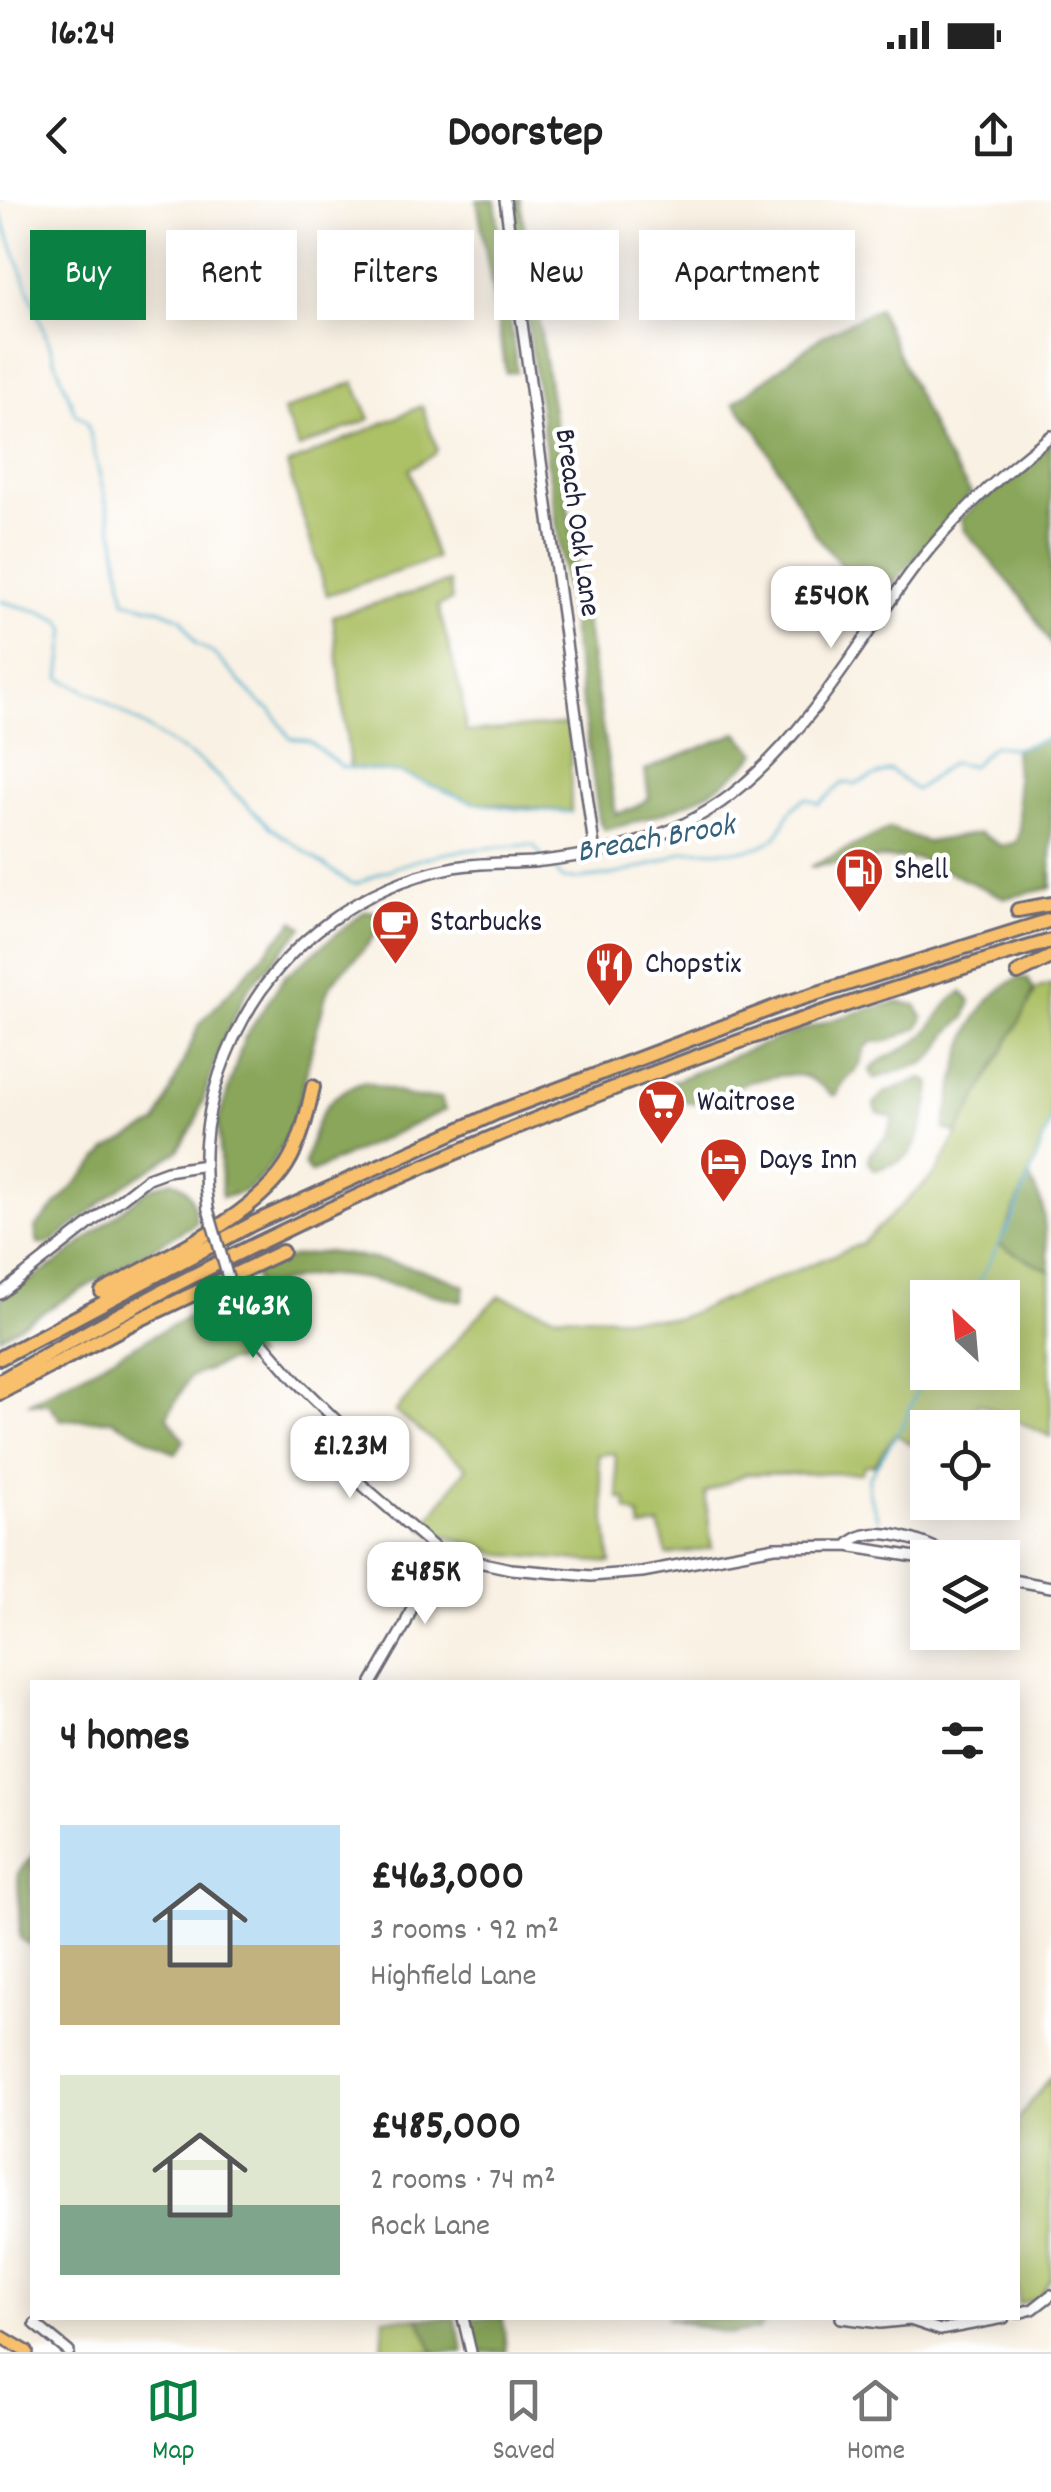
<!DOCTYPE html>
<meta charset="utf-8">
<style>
body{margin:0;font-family:Dekko,sans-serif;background:#f2f2f2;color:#222;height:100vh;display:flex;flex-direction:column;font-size:38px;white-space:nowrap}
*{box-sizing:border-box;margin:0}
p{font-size:32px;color:#767676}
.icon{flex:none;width:55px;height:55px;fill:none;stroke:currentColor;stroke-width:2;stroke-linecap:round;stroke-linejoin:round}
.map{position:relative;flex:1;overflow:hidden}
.side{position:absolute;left:30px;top:1480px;width:990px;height:640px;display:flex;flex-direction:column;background:#fff;border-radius:0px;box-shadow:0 5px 25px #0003}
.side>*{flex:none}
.top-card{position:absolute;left:30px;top:30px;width:992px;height:90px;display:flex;gap:20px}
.needle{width:65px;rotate:334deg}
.tools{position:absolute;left:910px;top:1080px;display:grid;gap:20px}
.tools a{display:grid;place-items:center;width:110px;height:110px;border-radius:0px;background:#fff;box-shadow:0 5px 25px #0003;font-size:50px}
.price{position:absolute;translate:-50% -85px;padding:0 22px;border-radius:20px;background:#fff;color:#222;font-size:32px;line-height:65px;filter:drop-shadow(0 2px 5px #0008)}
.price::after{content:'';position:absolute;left:50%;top:60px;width:30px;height:22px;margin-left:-15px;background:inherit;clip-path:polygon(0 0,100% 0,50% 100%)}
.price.active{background:#0b8043;color:#fff}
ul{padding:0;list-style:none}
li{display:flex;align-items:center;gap:30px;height:250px;padding:0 30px}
li span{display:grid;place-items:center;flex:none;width:280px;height:200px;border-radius:0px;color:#555}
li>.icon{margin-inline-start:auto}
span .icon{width:120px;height:120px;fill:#fffc;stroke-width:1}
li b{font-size:42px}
h2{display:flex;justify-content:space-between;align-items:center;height:120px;padding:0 30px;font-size:42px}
.chip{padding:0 35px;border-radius:0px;background:#fff;box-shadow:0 5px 25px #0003;font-size:35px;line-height:90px}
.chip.active{background:#0b8043;color:#fff}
.status{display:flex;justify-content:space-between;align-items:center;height:70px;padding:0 50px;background:#fff;direction:ltr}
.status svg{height:28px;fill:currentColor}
header{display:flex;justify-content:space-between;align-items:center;height:130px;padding:0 30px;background:#fff;font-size:45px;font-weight:700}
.tab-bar{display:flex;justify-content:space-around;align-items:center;height:140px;border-top:2px solid #e0e0e0;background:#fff;font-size:28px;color:#767676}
.tab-bar a{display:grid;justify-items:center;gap:5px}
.tab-bar .active{color:#0b8043}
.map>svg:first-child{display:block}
</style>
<div class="status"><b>16:24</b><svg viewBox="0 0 49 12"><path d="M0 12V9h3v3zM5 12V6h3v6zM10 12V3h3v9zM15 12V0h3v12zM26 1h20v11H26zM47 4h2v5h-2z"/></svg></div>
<header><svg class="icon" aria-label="back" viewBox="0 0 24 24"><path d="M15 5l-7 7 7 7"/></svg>Doorstep<svg class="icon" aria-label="share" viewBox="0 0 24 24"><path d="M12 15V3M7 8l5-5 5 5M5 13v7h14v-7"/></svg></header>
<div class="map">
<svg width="1051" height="2152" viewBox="0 0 1051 2152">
<rect width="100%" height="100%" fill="#fff"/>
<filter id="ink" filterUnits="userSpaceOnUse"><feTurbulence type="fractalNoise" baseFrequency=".01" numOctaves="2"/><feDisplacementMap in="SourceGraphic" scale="20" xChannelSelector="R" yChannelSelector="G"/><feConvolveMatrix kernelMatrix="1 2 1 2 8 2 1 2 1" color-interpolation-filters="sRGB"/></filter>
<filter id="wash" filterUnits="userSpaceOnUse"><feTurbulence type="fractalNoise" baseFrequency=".0048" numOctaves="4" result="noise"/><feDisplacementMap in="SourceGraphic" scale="40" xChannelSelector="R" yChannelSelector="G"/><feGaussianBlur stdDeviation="2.25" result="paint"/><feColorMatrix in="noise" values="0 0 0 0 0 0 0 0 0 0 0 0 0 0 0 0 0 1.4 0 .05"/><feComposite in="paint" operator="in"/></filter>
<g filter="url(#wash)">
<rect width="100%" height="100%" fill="#f9f1e3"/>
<path fill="#acc065" stroke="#677150" stroke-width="2.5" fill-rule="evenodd" d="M354 182 370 219 299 248 283 211Z
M422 206 437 249 435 254 410 269 436 359 327 395 287 265Z
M449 382 452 400 438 406 462 496 466 532 570 524 571 612 472 602 401 573 350 568 333 416Z
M1051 784V920L1014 1016 999 1044 1050 1071 1051 1237 979 1203 958 1227 928 1228 927 1254 895 1234 874 1265H865L861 1273 746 1274 705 1293 712 1348 667 1355 659 1325 641 1329 639 1316 627 1310 626 1299H619L615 1253 598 1255 611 1363 503 1355 422 1328 467 1267 395 1212 473 1121 500 1096 554 1115 676 1119 861 1044 936 973 1034 794 1033 790ZM928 1098H1002V1172H928Z
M1051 1876V2078L1039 2098 1018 2104V1919Z
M384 2118H419L434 2152H382Z"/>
<path fill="#89a65a" stroke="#56644a" stroke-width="2.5" d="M477 0H495L517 171 506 173Z
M510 0H520L616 614 634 608 649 598 645 570 737 533 757 553C718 598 661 616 605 630L599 621Z
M878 108 942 250 971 293 875 405 815 334 757 231 734 203 822 136Z
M1051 242V445L1023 399 965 331 961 318Z
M1051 538V688L1005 698 919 659 884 658 810 667 890 628 927 642 980 633 1002 646 1017 642 1020 629 1014 549Z
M365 711 377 712C386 742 341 765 329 788 324 797 323 809 320 818 304 869 303 920 271 964 255 986 249 993 222 997L218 922 244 839 284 777Z
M294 721 303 727 248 789 221 845 196 922 177 952 123 986 51 1043 38 1044 35 1028 108 949 157 923 199 825Z
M1018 778H1028L1033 790 1029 804 957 934 944 929C958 874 960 807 1018 778Z
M962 792 971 801 965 818 950 831 936 854 925 863 874 879 870 870C884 855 902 852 918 840 937 826 940 803 962 792Z
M898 802 916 805 923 818 918 828 888 841 872 842 865 848 860 865 841 886 837 895H832C824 888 816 880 806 877 779 868 716 892 691 904L688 901 675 905 663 886C738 853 818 820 898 802Z
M922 878 930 882C933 895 920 941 911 952 903 963 887 966 875 970L869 962V954L886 937 894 918 878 913 874 904 884 893Z
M365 882 416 898H441L445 910 310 973 304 964C317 922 320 895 365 882Z
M1029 976 1042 1004 1050 1071 999 1045Z
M172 980C192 988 194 1003 196 1023L0 1137V1098L56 1064 148 989Z
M327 1052C374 1058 422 1066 465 1086L462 1101C397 1089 324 1055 260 1092L253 1072 294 1056Z
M219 1100 256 1157 227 1162 190 1177 167 1216 184 1240 176 1254 112 1220H61L49 1204 29 1203Z
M32 1656V1746H31L20 1738 18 1673Z
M419 2118H455L464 2152H434Z
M467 2118H503L506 2152H476Z
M666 2118H767L759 2129 730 2134Z"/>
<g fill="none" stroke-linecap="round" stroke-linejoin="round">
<path stroke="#4cadcb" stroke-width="2.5" d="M0 1 1 0
M0 13 75 213 87 222 115 339 125 401 159 409 182 419 196 444 214 454 261 504 271 510 290 538 308 541 342 567 401 573 472 602 514 609 571 612
M0 401 41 412 61 421 66 430 60 478 95 495 204 564 271 628 350 683 356 684C420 653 463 648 533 645L542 656
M551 665 563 679C597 679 629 673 662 661 669 659 676 654 683 652 710 647 743 657 767 643 788 632 780 613 806 598L819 604 843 583 855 584 890 570 916 590 951 563 972 566 993 545 1014 549 1051 538
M970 1098 1014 1016 1051 920
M878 1319 868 1291 869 1277 904 1223 928 1163"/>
</g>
</g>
<g filter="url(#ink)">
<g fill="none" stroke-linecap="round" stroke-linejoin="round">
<defs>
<path id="minor" d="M505 0 595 653
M208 1009C198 942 211 879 243 820 285 742 363 685 450 668 478 662 505 664 533 662 609 654 683 637 742 586 813 526 860 440 915 367 953 318 1002 273 1051 236
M230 1085 262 1142 296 1181 341 1225 351 1265 360 1283 436 1349 455 1357 511 1369 591 1376 642 1372 775 1347 847 1346 928 1359
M0 1094 148 978 167 971 205 965
M847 1346C870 1318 930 1344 956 1358
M1002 1378 1051 1387
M372 1482 405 1425 436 1349
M1018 2113 1033 2109 1051 2095
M463 2118 471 2152
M841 2118 880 2123 910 2120 940 2130 1004 2118
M35 2124 69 2152"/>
<path id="major" d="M0 2136 27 2152"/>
<path id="highway" d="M1018 710 1051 704
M1018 773 1051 757
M102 1092C156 1061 252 1019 286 966 301 942 307 915 313 887
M0 1158 254 1023 498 912 786 803 1051 720
M0 1181C330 989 685 847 1051 741
M0 1193 132 1123 282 1052"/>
</defs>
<use href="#minor" stroke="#6d6a76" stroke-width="14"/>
<use href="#major" stroke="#6d6a76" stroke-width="16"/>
<use href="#highway" stroke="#6d6a76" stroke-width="18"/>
<use href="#minor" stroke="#fff" stroke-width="9"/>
<use href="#major" stroke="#f8bf6c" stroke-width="11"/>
<use href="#highway" stroke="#f8bf6c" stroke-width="12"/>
<defs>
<path id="minor-bridge" d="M208 1009 230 1085"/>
</defs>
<use href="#minor-bridge" stroke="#6d6a76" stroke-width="14" stroke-linecap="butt"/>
<use href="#minor-bridge" stroke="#fff" stroke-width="9"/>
</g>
</g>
<defs>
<symbol id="fuel-pin" viewBox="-11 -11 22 30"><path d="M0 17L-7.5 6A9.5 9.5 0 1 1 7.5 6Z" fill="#c8321e" stroke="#fff"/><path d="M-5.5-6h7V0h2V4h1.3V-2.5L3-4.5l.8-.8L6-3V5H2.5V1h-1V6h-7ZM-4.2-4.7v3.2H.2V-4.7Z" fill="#fff"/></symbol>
<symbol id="cafe-pin" viewBox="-11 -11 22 30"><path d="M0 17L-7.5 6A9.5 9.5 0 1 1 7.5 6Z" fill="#c8321e" stroke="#fff"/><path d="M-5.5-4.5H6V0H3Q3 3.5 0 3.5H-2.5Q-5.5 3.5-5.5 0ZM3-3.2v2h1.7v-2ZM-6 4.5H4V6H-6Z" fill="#fff"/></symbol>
<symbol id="restaurant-pin" viewBox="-11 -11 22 30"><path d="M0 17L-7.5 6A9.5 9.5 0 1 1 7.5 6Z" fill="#c8321e" stroke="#fff"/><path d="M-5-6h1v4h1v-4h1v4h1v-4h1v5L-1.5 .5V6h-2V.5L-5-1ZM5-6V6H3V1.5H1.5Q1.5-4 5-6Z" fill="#fff"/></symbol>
<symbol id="supermarket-pin" viewBox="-11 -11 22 30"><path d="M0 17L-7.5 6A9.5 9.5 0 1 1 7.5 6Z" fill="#c8321e" stroke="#fff"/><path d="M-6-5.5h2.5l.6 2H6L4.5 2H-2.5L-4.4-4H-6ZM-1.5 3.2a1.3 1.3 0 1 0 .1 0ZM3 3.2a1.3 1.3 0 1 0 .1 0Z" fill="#fff"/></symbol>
<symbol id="hotel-pin" viewBox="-11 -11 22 30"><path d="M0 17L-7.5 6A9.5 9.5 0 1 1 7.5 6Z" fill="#c8321e" stroke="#fff"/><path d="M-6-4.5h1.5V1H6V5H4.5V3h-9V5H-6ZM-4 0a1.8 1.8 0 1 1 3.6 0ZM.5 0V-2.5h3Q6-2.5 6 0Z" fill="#fff"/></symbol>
</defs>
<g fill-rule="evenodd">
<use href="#fuel-pin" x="832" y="644" width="55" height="75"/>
<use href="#cafe-pin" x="368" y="696" width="55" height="75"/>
<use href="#restaurant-pin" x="582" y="738" width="55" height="75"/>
<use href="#supermarket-pin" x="634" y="876" width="55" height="75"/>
<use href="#hotel-pin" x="696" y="934" width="55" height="75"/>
</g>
<g text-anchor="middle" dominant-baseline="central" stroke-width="9" stroke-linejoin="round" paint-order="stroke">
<g font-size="30" fill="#22223b" stroke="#fff">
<text transform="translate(575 323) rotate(82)">Breach Oak Lane</text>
</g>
<g font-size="30" fill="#22223b" stroke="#fff" text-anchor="start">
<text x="894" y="672">Shell</text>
<text x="430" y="724">Starbucks</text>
<text x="645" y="766">Chopstix</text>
<text x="697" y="904">Waitrose</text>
<text x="759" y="962">Days Inn</text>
</g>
<g font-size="32" font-style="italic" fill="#35617c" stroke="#fff">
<text transform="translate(656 641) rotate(-10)">Breach Brook</text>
</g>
</g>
</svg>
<div class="tools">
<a><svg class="needle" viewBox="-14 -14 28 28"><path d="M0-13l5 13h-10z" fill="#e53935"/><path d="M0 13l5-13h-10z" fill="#767676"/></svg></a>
<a><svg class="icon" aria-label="locate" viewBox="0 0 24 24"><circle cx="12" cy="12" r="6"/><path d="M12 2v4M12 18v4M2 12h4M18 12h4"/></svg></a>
<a><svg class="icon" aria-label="layers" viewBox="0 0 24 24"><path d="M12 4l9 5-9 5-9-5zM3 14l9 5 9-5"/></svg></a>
</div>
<b class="price" style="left:831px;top:451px">£540K</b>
<b class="price active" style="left:253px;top:1161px">£463K</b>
<b class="price" style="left:350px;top:1301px">£1.23M</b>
<b class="price" style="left:425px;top:1427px">£485K</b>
<div class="top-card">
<a class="chip active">Buy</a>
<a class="chip">Rent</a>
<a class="chip">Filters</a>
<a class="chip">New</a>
<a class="chip">Apartment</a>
</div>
<section class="side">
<h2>4 homes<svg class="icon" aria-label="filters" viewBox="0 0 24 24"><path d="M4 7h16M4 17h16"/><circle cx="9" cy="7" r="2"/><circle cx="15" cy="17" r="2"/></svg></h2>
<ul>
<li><span style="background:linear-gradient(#bfe0f5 60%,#c2b280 0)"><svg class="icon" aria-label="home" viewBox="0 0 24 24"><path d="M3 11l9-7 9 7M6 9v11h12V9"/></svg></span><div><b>£463,000</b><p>3 rooms · 92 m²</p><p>Highfield Lane</p></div></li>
<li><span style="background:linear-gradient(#dfe7d0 65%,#7fa58c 0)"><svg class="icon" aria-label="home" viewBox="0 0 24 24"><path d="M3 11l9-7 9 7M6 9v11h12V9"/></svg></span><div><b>£485,000</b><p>2 rooms · 74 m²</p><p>Rock Lane</p></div></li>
</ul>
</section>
</div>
<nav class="tab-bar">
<a class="active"><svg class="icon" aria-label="map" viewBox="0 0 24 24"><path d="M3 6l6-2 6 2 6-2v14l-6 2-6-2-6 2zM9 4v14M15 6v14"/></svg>Map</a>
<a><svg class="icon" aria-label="saved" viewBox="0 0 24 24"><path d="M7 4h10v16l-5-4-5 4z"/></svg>Saved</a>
<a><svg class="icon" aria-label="home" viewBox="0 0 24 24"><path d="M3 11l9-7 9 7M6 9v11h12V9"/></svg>Home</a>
</nav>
